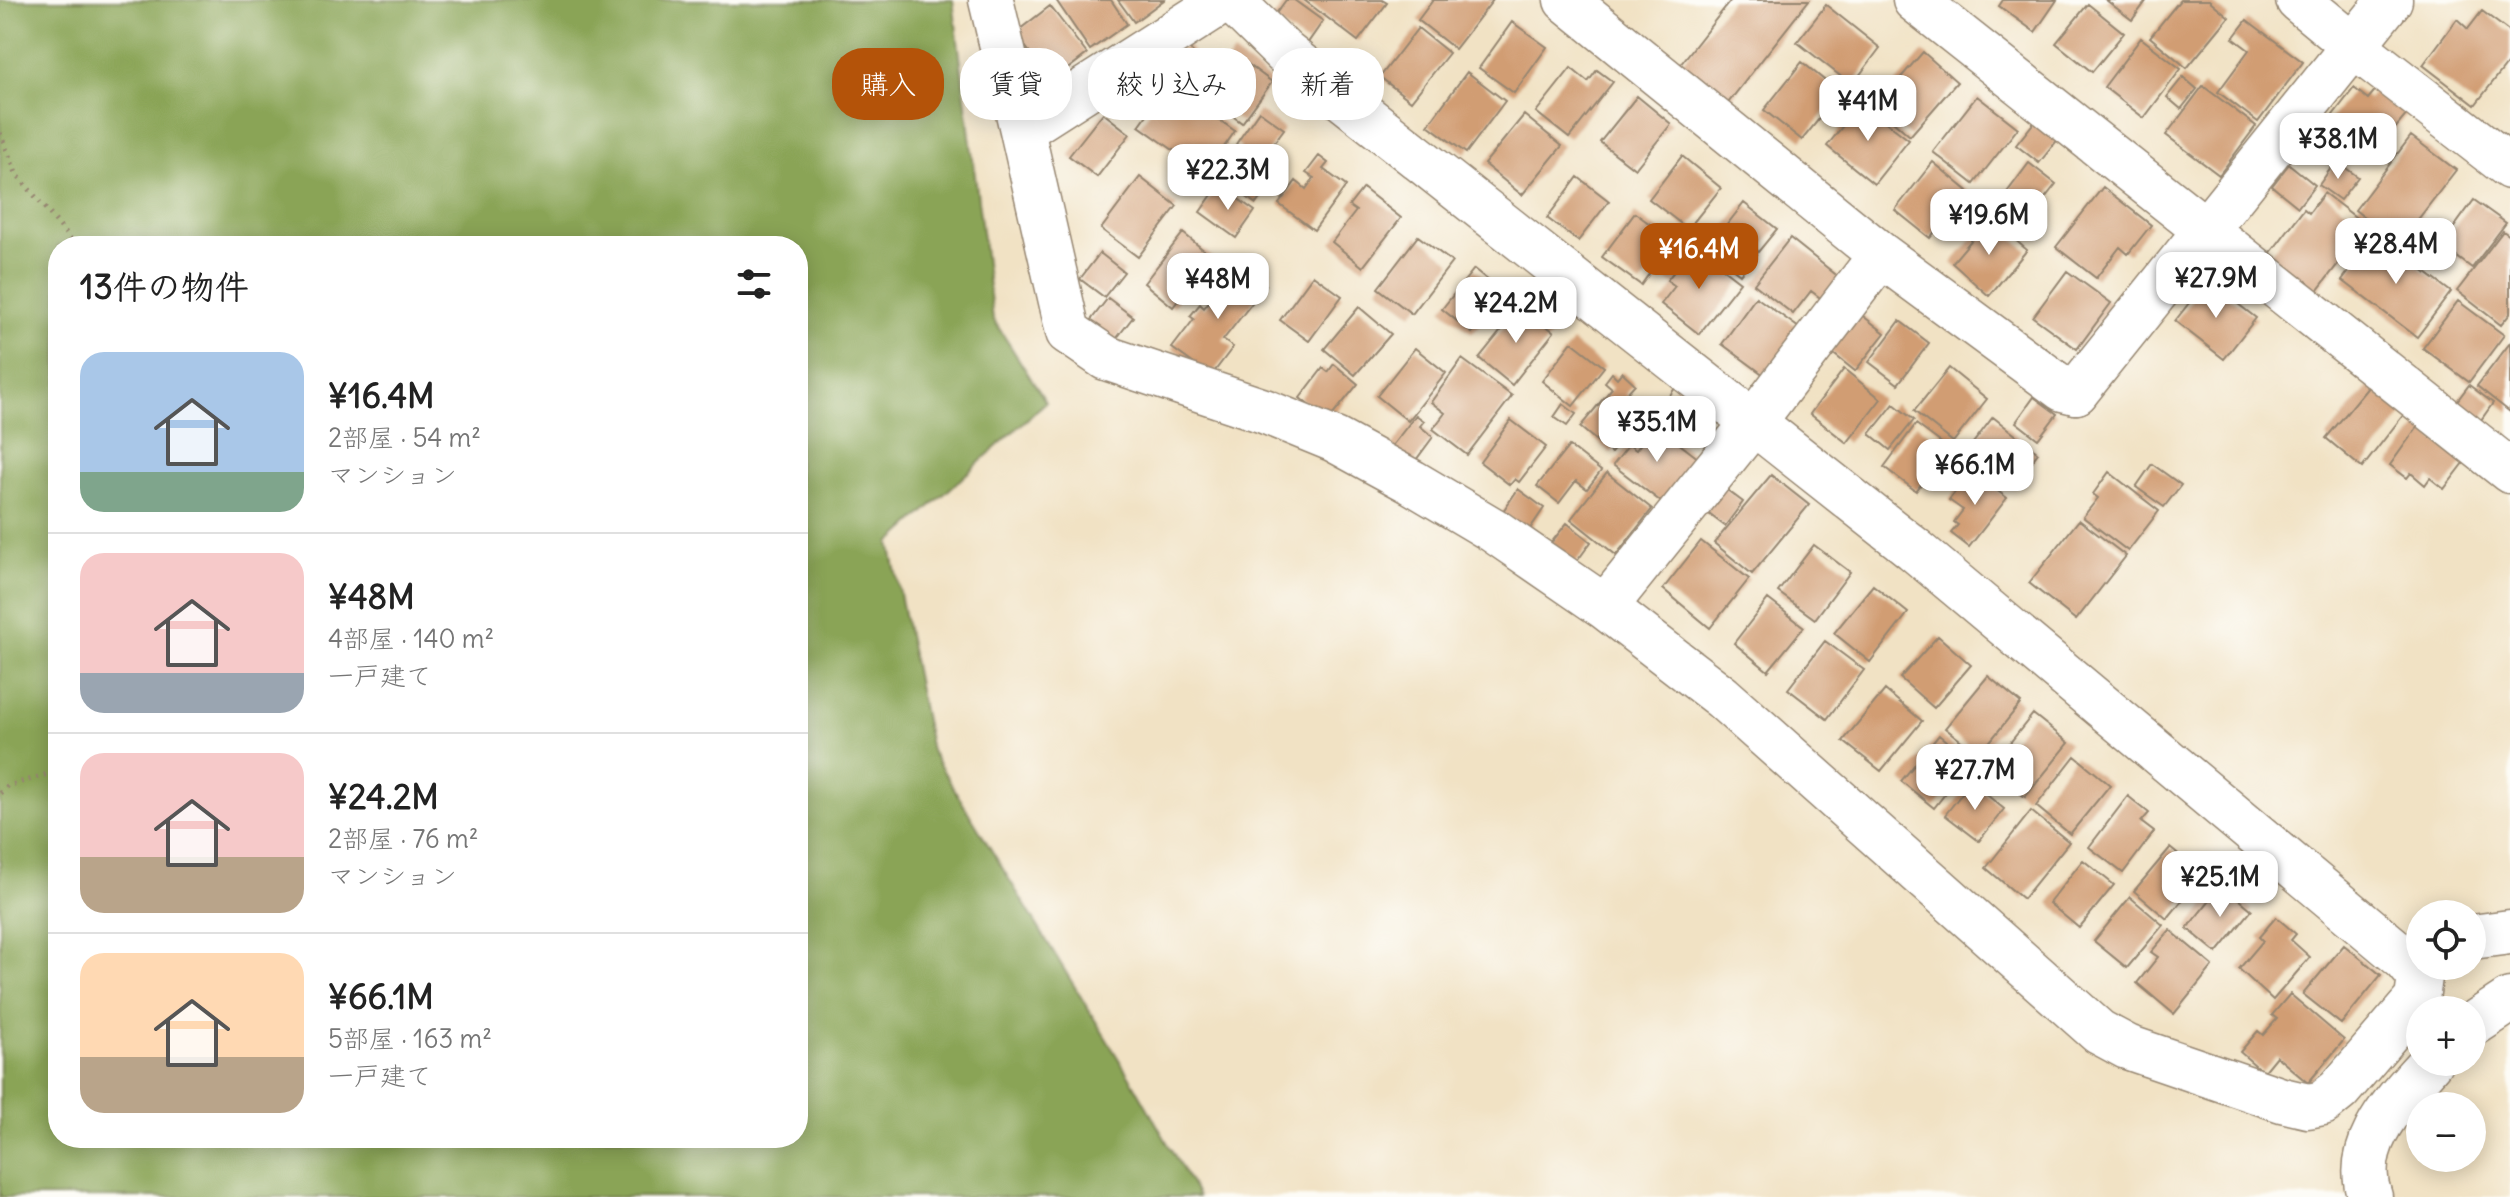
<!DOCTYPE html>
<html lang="ja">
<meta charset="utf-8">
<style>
body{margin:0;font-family:Delius,"Klee One",sans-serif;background:#f2f2f2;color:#222;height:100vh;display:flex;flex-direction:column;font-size:30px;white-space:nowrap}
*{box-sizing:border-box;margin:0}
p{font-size:26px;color:#767676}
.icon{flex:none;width:44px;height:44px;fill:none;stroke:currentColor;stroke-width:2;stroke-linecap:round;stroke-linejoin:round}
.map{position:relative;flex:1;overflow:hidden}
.sheet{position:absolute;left:48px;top:236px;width:760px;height:912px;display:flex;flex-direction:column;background:#fff;border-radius:32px;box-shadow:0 4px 20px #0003}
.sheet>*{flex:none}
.banner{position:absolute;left:832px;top:48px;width:760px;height:72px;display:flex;gap:16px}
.buttons{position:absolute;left:2406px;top:900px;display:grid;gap:16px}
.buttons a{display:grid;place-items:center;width:80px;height:80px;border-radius:50%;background:#fff;box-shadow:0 4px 20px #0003;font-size:40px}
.price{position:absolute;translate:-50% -68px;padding:0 18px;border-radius:16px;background:#fff;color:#222;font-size:26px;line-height:52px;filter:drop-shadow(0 2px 4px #0008)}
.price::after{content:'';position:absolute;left:50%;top:48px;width:24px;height:18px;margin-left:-12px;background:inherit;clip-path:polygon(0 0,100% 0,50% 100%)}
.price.current{background:#b45309;color:#fff}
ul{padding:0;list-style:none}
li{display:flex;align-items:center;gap:24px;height:200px;padding:0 32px}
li+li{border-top:2px solid #e0e0e0}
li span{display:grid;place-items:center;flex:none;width:224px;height:160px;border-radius:24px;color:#555}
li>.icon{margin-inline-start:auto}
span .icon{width:96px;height:96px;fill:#fffc;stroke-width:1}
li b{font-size:34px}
h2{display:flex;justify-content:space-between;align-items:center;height:96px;padding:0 32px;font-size:34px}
.pill{padding:0 28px;border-radius:32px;background:#fff;box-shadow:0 4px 20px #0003;font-size:28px;line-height:72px}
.pill.current{background:#b45309;color:#fff}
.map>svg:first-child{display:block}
</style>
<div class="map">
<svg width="2510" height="1197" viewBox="0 0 2510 1197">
<rect width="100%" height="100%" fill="#fdfcf7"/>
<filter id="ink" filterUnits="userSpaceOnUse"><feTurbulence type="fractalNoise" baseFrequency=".0125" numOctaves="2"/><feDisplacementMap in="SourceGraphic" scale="16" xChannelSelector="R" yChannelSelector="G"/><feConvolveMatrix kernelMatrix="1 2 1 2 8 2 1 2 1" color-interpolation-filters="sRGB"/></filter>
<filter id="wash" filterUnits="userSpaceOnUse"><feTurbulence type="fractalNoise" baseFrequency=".006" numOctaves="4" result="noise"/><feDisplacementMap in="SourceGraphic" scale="32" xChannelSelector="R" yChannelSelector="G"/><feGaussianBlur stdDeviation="1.8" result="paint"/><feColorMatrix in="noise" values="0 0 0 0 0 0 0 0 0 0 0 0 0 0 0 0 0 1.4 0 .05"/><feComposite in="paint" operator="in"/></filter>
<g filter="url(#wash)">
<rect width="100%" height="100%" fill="#f1e2c4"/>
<path fill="#8aa456" stroke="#62673a" stroke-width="2" fill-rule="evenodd" d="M0 0H953L993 319 1046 402 890 543 931 751 1134 1084 1198 1197H0ZM58 246H798V1138H58Z"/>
<g id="blocks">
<path fill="#d19d73" d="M1056 0H1111L1127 24 1090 50Z
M1118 0H1164L1134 22Z
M1286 0H1294L1323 21 1307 44 1272 19Z
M1304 0H1382L1387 3 1358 41Z
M1433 0H1493L1455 49 1418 20Z
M1731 0H1809L1728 103 1680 65Z
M2003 0H2057L2035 32 1999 6Z
M2106 0H2147L2132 20Z
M2180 0H2209L2229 17 2187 68 2150 37Z
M2088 4 2124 33 2092 72 2056 43Z
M1826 5 1880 48 1852 85 1797 42Z
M1050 6 1087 54 1052 81 1015 33Z
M2482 11 2510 32V60L2475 105 2423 65 2457 19 2468 29Z
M2247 20 2303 62 2258 122 2218 92 2249 50 2233 38Z
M1512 22 1547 47 1514 93 1479 68Z
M1418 28 1449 53 1411 101 1380 77Z
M2141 38 2181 69 2144 118 2104 87Z
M1187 45 1206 69 1180 89 1161 65Z
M1923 52 1957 82 1910 136 1876 106Z
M1233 53 1272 82 1242 123 1209 98 1222 81 1216 76Z
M1802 62 1840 93 1802 140 1764 110Z
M1571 68 1588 82 1597 70 1613 82 1569 138 1536 112Z
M1467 72 1505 101 1466 153 1428 125Z
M2183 77 2197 89 2181 109 2167 97Z
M2203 86 2256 126 2219 175 2166 135Z
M2354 88 2368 99 2377 88 2408 113 2383 143 2363 127 2350 143 2326 124Z
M1184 95 1235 131 1206 173 1139 126 1159 98 1174 109Z
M1637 96 1671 124 1635 169 1600 142Z
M1977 96 2018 128 1974 184 1933 152Z
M1861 103 1909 140 1874 184 1827 146Z
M1259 111 1284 129 1264 156 1281 169 1256 204 1220 177 1241 148 1236 144Z
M1103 113 1130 134 1097 177 1069 156Z
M1524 115 1562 146 1522 195 1484 164Z
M2036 120 2059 138 2039 163 2016 145Z
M2411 136 2456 170 2399 244 2355 210Z
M1319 156 1328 163 1323 169 1346 186 1314 230 1279 204 1296 181 1306 189 1314 178 1306 173Z
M1682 156 1721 188 1688 229 1649 199Z
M2336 161 2358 177 2340 200 2319 185Z
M1933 162 1968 191 1930 238 1895 210Z
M2029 163 2056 184 2031 216 2005 195Z
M2289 164 2315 185 2298 207 2272 186Z
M1140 177 1177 206 1138 257 1101 229Z
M1578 177 1609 201 1578 241 1547 218Z
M1219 185 1255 211 1236 238 1200 212Z
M2103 187 2151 225 2128 254 2120 247 2096 278 2056 247Z
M1363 188 1401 218 1363 267 1332 242 1356 211 1349 206Z
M2324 193 2367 226 2314 295 2266 259 2304 209 2309 213Z
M2474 200 2506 223 2472 268 2441 245Z
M1744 203 1777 229 1740 274 1708 249Z
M1635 213 1673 241 1641 285 1602 257Z
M1990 218 2027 250 1989 296 1952 263Z
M2503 231 2510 236V314L2501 325 2457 291Z
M1183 233 1212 257 1173 307 1144 283Z
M2376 235 2451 292 2417 337 2342 280Z
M1418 236 1452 262 1412 314 1378 288Z
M1790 238 1840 278 1823 300 1811 291 1793 314 1754 284Z
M1701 252 1740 282 1699 334 1661 304 1675 286 1667 280 1688 254 1695 259Z
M1100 253 1124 272 1104 297 1080 279Z
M1238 264 1266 285 1223 340 1233 347 1211 376 1172 348 1194 319 1190 316 1200 304 1204 308Z
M1474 269 1505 294 1472 333 1442 309Z
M2067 271 2111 303 2077 349 2033 317Z
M1313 275 1342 296 1309 341 1280 320Z
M2207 280 2256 318 2224 359 2175 321Z
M1756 297 1799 328 1764 375 1722 344Z
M1108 298 1133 317 1113 343 1088 324Z
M2458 301 2504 335 2469 382 2423 348Z
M1521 306 1554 332 1512 385 1479 358Z
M1359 307 1391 334 1355 375 1324 349Z
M1859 313 1885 333 1855 371 1830 351Z
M1900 321 1929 343 1898 384 1869 362Z
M1572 342 1604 367 1573 406 1542 381Z
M2510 343V412L2477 386Z
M1415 348 1446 373 1408 421 1377 396Z
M1462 359 1512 396 1467 455 1433 429 1445 413 1431 402Z
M1334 364 1358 384 1328 421 1300 398 1323 368 1328 372Z
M1949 368 1987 399 1953 442 1914 411Z
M1844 369 1881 399 1847 443 1810 414Z
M1622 372 1635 384 1626 394 1646 411 1611 453 1580 427 1612 388 1605 382 1612 373 1617 378Z
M2469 385 2493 403 2476 427 2451 409Z
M2369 386 2404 414 2362 468 2326 438Z
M1676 387 1708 410 1690 435 1658 411Z
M2034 397 2057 414 2038 439 2016 422Z
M1563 404 1576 414 1567 426 1554 417Z
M1894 404 1914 420 1890 450 1870 434Z
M1416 415 1424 421 1420 426 1433 437 1413 464 1391 447Z
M1993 417 2038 453 2012 486 1967 451Z
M1511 420 1546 447 1519 482 1515 479 1510 485 1480 462Z
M1916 424 1948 448 1916 491 1884 467Z
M1655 425 1699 459 1664 504 1613 465 1629 445 1636 450Z
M2418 426 2464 463 2444 489 2430 478 2425 485 2411 473 2407 478 2390 465Z
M1569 446 1601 471 1587 489 1576 481 1559 503 1537 486Z
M2152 464 2181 485 2164 507 2136 487Z
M1971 471 2007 498 1969 547 1951 533 1958 525 1954 522 1963 510 1949 500Z
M2109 472 2159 511 2128 551 2083 517 2098 498 2093 494Z
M1607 473 1652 509 1616 555 1571 519Z
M1771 475 1809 505 1752 574 1714 543Z
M1723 487 1743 502 1725 526 1705 511Z
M1518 489 1544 508 1527 533 1501 514Z
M2079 520 2126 556 2076 620 2029 583Z
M1567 523 1591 542 1575 564 1550 544Z
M1701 541 1749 579 1710 628 1663 589Z
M1814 545 1850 572 1815 619 1778 592Z
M1873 585 1908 613 1870 662 1834 633Z
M1768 599 1804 627 1768 671 1734 643Z
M1938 636 1971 665 1934 708 1900 678Z
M1825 641 1864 670 1827 719 1788 689Z
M1988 676 2021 703 1979 755 1945 728Z
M1885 690 1922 721 1881 771 1843 741Z
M2033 714 2069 743 2025 797 1989 769Z
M1939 735 1970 762 1934 808 1901 781Z
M2075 756 2110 785 2070 834 2036 806Z
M1971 782 2004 809 1979 841 1945 815Z
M2128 796 2149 813 2141 822 2154 832 2123 873 2089 847Z
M2031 811 2069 842 2023 899 1986 868Z
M2170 848 2203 875 2167 919 2134 891Z
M2083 860 2114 885 2079 928 2049 903Z
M2222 885 2252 910 2217 953 2187 928Z
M2130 897 2163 925 2127 968 2094 941Z
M2276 917 2296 934 2291 940 2310 957 2273 1000 2239 969 2263 941 2259 937Z
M2170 930 2213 966 2174 1014 2137 983 2158 957 2151 952Z
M2344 945 2381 975 2341 1024 2303 994Z
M2290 994 2344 1040 2308 1083 2276 1056 2263 1072 2240 1052 2258 1031 2263 1035 2277 1019 2272 1015Z"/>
</g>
</g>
<g filter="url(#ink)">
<use href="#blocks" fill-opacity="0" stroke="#968671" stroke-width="2"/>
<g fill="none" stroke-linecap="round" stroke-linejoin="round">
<defs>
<path id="minor" d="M991 0 1022 130 1225 0
M1566 0 1881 255 2063 389 2076 392
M1915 0 2510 471
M2355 47 2510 167
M1022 130 1068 332 1106 358 1264 411 1335 440 1412 482 1493 530 1605 607 1722 697 2099 1032 2127 1047 2282 1100 2308 1106 2323 1103 2339 1090 2417 999 2420 977 2406 960 1914 549 1285 53 1231 0
M1605 607 1752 424 1881 255
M2472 937 2510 932
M2472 1025 2510 1000
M2370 1197C2350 1143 2399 1098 2430 1062"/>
<path id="tertiary" d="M2298 0 2355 47
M2076 392 2390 0"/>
</defs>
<use href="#minor" stroke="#968671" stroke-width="47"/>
<use href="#tertiary" stroke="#968671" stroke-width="47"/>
<path stroke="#968671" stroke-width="5" stroke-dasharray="2 6" stroke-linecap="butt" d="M0 133 16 173 76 246
M0 793 8 786 58 771"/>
<use href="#minor" stroke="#fff" stroke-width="44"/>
<use href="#tertiary" stroke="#fff" stroke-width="44"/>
</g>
</g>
</svg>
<div class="buttons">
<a><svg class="icon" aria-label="locate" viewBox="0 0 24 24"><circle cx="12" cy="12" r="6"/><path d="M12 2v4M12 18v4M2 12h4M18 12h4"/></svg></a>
<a>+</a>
<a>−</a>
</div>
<b class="price" style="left:1868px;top:143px">¥41M</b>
<b class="price" style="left:2338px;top:181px">¥38.1M</b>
<b class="price" style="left:1228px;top:212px">¥22.3M</b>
<b class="price" style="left:1989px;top:257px">¥19.6M</b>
<b class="price" style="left:2396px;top:286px">¥28.4M</b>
<b class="price current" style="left:1699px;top:291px">¥16.4M</b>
<b class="price" style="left:2216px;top:320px">¥27.9M</b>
<b class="price" style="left:1218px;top:321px">¥48M</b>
<b class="price" style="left:1516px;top:345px">¥24.2M</b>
<b class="price" style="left:1657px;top:464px">¥35.1M</b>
<b class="price" style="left:1975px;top:507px">¥66.1M</b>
<b class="price" style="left:1975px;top:812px">¥27.7M</b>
<b class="price" style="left:2220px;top:919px">¥25.1M</b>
<div class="banner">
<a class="pill current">購入</a>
<a class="pill">賃貸</a>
<a class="pill">絞り込み</a>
<a class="pill">新着</a>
</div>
<section class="sheet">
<h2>13件の物件<svg class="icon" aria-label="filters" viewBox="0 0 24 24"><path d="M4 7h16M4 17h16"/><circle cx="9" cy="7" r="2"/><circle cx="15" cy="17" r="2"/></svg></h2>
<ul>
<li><span style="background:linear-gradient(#a9c7e8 75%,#7fa58c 0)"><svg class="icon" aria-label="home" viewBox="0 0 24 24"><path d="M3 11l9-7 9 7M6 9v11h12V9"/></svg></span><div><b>¥16.4M</b><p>2部屋 · 54 m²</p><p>マンション</p></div></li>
<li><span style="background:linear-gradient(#f6c9c9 75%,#9aa5b1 0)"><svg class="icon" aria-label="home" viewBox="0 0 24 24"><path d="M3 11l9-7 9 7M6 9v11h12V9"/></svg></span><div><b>¥48M</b><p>4部屋 · 140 m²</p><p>一戸建て</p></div></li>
<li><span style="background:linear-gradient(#f6c9c9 65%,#b9a48a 0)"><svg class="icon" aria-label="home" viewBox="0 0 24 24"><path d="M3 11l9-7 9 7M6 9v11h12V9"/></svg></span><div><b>¥24.2M</b><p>2部屋 · 76 m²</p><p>マンション</p></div></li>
<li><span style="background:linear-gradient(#ffd9b3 65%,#b9a48a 0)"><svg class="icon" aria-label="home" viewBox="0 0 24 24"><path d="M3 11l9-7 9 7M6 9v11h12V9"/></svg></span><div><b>¥66.1M</b><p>5部屋 · 163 m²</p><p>一戸建て</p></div></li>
</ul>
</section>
</div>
